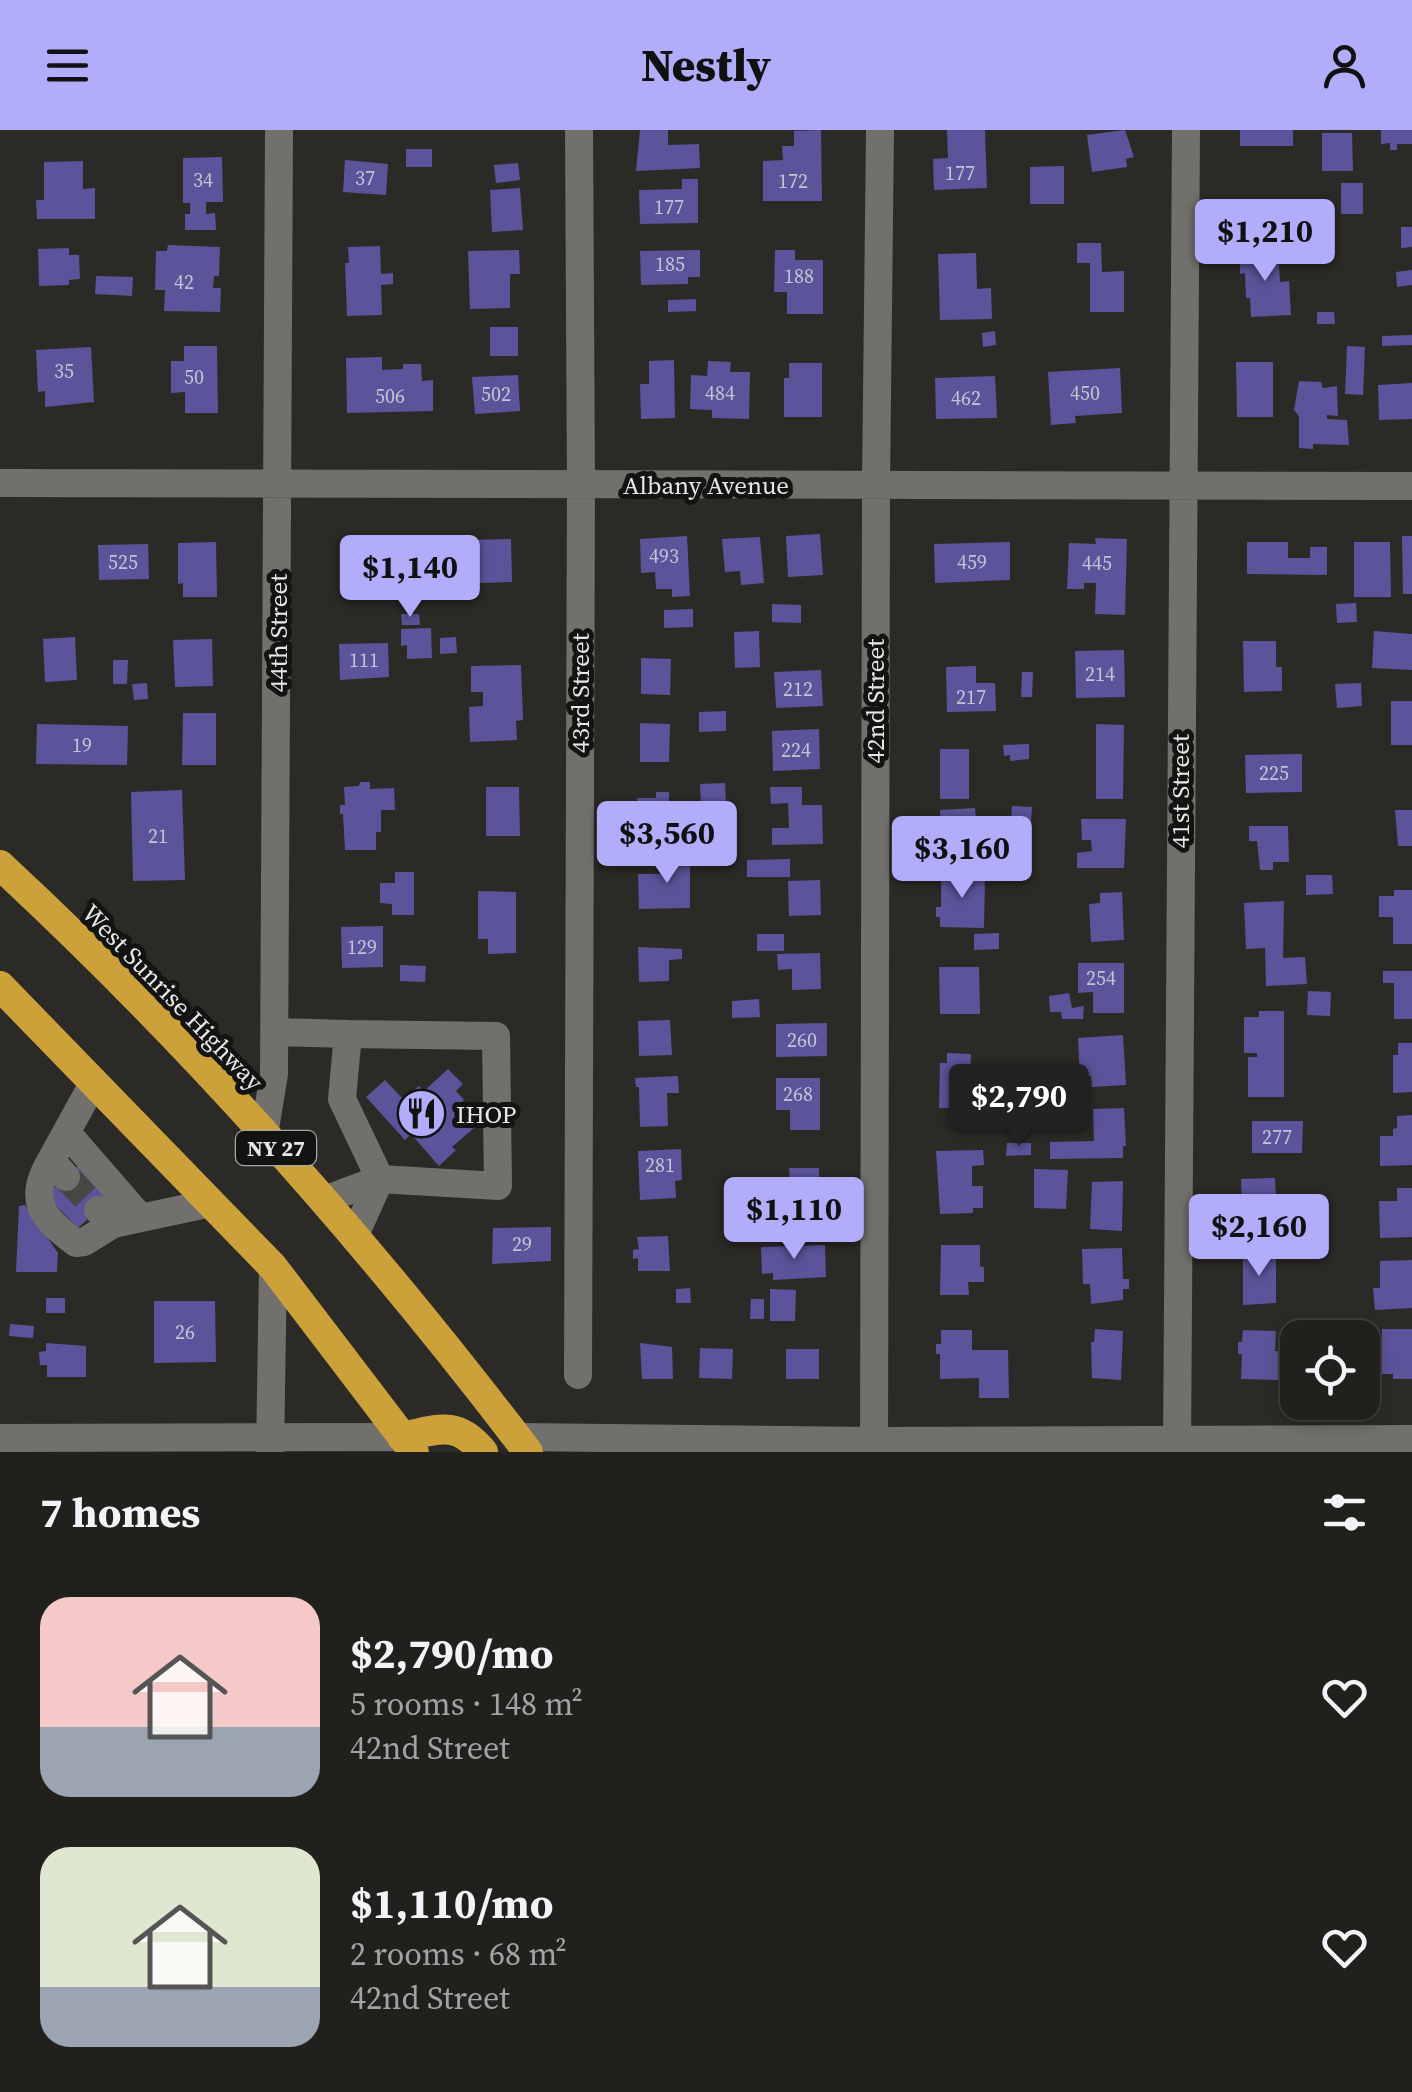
<!DOCTYPE html>
<meta charset="utf-8">
<style>
body{margin:0;font-family:"Source Serif 4",serif;background:#2d2d2a;color:#f1f3f6;height:100vh;display:flex;flex-direction:column;font-size:38px;white-space:nowrap}
*{box-sizing:border-box;margin:0}
p{font-size:32px;color:#a2a3a4}
.icon{flex:none;width:55px;height:55px;fill:none;stroke:currentColor;stroke-width:2;stroke-linecap:round;stroke-linejoin:round}
.map{position:relative;height:1322px;overflow:hidden}
.sheet{display:flex;flex-direction:column;background:#21201d;flex:1}
.sheet>*{flex:none}
.fabs{position:absolute;left:1280px;top:1190px;display:grid;gap:20px}
.fabs a{display:grid;place-items:center;width:100px;height:100px;border-radius:20px;background:#21201d;box-shadow:0 5px 15px #0003,0 0 0 2px #3e3e3b;font-size:50px}
.price{position:absolute;translate:-50% -85px;padding:0 22px;border-radius:10px;background:#b1adfa;color:#111;font-size:32px;line-height:65px;filter:drop-shadow(0 2px 5px #0008)}
.price::after{content:'';position:absolute;left:50%;top:60px;width:30px;height:22px;margin-left:-15px;background:inherit;clip-path:polygon(0 0,100% 0,50% 100%)}
.price.active{background:#222;color:#fff}
ul{padding:0;list-style:none}
li{display:flex;align-items:center;gap:30px;height:250px;padding:0 40px}
li span{display:grid;place-items:center;flex:none;width:280px;height:200px;border-radius:30px;color:#555}
li>.icon{margin-inline-start:auto}
span .icon{width:120px;height:120px;fill:#fffc;stroke-width:1}
li b{font-size:42px}
h2{display:flex;justify-content:space-between;align-items:center;height:120px;padding:0 40px;font-size:42px}
header{display:flex;justify-content:space-between;align-items:center;height:130px;padding:0 40px;background:#b1adfa;color:#111;font-size:45px;font-weight:800}
.map>svg:first-child{display:block}
</style>
<header><svg class="icon" aria-label="menu" viewBox="0 0 24 24"><path d="M4 6h16M4 12h16M4 18h16"/></svg>Nestly<svg class="icon" aria-label="person" viewBox="0 0 24 24"><circle cx="12" cy="8" r="4"/><path d="M4 21q1-7 8-7t8 7"/></svg></header>
<div class="map">
<svg width="1412" height="1322" viewBox="0 0 1412 1322">
<rect width="100%" height="100%" fill="#2c2a27"/>
<path fill="#5b549a" d="M640 0H668V15L699 14 700 38 636 41Z
M821 0 822 71H763V31L783 30 782 16H794V1Z
M947 0H985L987 58 934 60 933 29 948 28Z
M1125 0 1134 27 1126 29 1127 37 1092 42 1087 5Z
M1240 0H1293V16H1240Z
M1381 0H1412V14H1397V20H1390V13L1381 14Z
M1322 3H1352L1353 41H1322Z
M406 19H432V37H406Z
M222 27 223 72H206V84L215 83 216 100H185V84H190V73H183V28Z
M345 30 388 34 386 65 343 62Z
M83 31V59L95 58V89H37L36 70H44V32Z
M518 33 520 50 496 53 494 35Z
M1064 36V74H1030V37Z
M682 49H698V93L640 94 639 60 682 59Z
M1341 53H1363V84H1341Z
M520 58 523 100 492 102 490 60Z
M1401 97H1412V117L1401 118Z
M1077 113H1101L1102 142 1124 141V182H1090V133H1077Z
M168 115 220 117 219 146H214L213 158H221L220 182 164 181 165 160H155L156 121H167Z
M380 116 381 144 393 143V154L381 155 382 185 347 186 345 133H349L348 117Z
M69 118V125H79L80 149 69 150V155L39 156 38 119Z
M1278 118 1280 152 1289 151 1291 185 1251 187 1250 168H1246L1245 143 1240 144V131H1246L1245 119Z
M519 120 520 144H510V178L470 179 468 121Z
M700 120V147H688V154L641 155 640 121Z
M775 120H795V130H823V184H787V162H774Z
M976 123 977 159 991 158 992 189 940 190 938 124Z
M1412 140V155L1397 157 1396 142Z
M96 146 133 147 132 166 95 164Z
M696 169V181L668 182V170Z
M1317 182H1334L1335 194H1317Z
M490 197H518V226H490Z
M995 201 996 215 983 217 982 203Z
M1412 205V215L1382 216V206Z
M184 216H217L218 283H185V262L171 263V231H184Z
M1347 216 1365 217 1363 265 1345 264Z
M91 217 94 272 45 277V261L38 262 36 220Z
M382 227V240L403 239V234H421L422 251 433 250V281L347 283 346 228Z
M674 230 675 288 641 289 640 254H649V231Z
M708 231 731 232 730 242H750L749 289 712 288V280L690 279 691 245 707 246Z
M1236 232H1273V287H1237Z
M789 233H822V287H784V248H789Z
M1120 238 1122 283 1075 286 1076 293 1051 295 1048 242Z
M518 245 520 281 475 284 472 247Z
M995 246 997 288 936 289 935 248Z
M1299 251 1321 252 1323 258 1337 256 1338 286 1327 285V289L1347 290 1349 315 1313 314V319L1299 318V286L1294 280Z
M1412 253V289L1379 290 1378 255Z
M820 404 823 445 788 447 786 406Z
M687 406 690 466 672 467V459H656L655 442 641 443 640 409Z
M1402 406H1412V464H1403Z
M760 407 764 453 741 455 740 441 725 442 722 409Z
M1095 408 1127 409 1125 485 1095 484 1096 453H1084V459H1067L1069 413 1096 414Z
M511 409 512 452 456 454 454 419 466 418V410Z
M216 412 217 467H183V453L178 454V413Z
M1010 412V450L935 453 934 414Z
M1247 412H1288V428H1310V417H1327V445L1247 444Z
M1354 412H1390L1391 467H1354Z
M148 414 149 449 99 450 98 415Z
M349 416H418V453H349Z
M1356 473 1357 492 1337 493 1336 474Z
M772 474 801 475V493L772 492Z
M693 479V497L664 498V480Z
M401 484H419L420 495H402Z
M431 498 432 528 407 529V515L401 516V499Z
M759 501 760 537 735 538 734 502Z
M1374 501 1412 504V540L1372 538Z
M75 507 77 550 45 552 43 509Z
M456 507 457 523 440 524V508Z
M212 509 213 556 175 557 173 510Z
M1243 511H1276V537H1282V561L1244 562Z
M388 513 389 547 340 550 339 514Z
M1124 520 1125 567 1076 568 1075 521Z
M641 528 671 529 670 565 641 564Z
M113 530H128L127 554H113Z
M521 535 523 590 516 591 517 610 470 612 469 577 483 576V562H471V536Z
M976 536V553H995L996 581 947 582 946 537Z
M821 540 823 576 776 578 774 542Z
M1022 542H1033L1032 567H1021Z
M147 553 148 569 134 570 132 554Z
M1361 553 1362 576 1337 578 1335 554Z
M1391 571H1412V615H1391Z
M726 581V601L699 602V582Z
M183 583H216V635H182Z
M640 593 670 594 669 632H640Z
M37 594 128 596 127 635 36 634Z
M1096 594 1124 595 1123 669H1096Z
M819 599 820 639 773 641 772 601Z
M1029 614V629L1010 631V625L1004 626 1003 615Z
M940 619H969V669H940Z
M1302 624V662L1246 663 1245 625Z
M360 652H370V659L394 658 395 680H381V702H376V720H345L343 684H340V675H345L344 657 359 656Z
M725 653 726 674 701 675 700 654Z
M486 657H519L520 706H486Z
M770 657H802V675H822L823 714 772 715V698H789L788 673 771 674Z
M182 660 185 750 133 751 131 662Z
M656 662H669V704L638 705 637 668H656Z
M1012 676 1032 677 1031 692H1011Z
M975 678 979 720 966 721 967 729 941 731V715L934 716 933 701H941L940 680Z
M1395 680H1412V716H1398Z
M1081 689H1126L1124 738H1077V723L1092 721 1091 710H1082Z
M1249 696H1288L1289 732H1273V740H1260L1257 711H1249Z
M663 727H690V778L639 779 638 744H663Z
M790 729V747H747V730Z
M395 742H414V785H392V774L380 773V753H395Z
M941 743 985 744 984 798 940 797V787H936V777H941Z
M1306 745H1332L1333 764 1306 765Z
M820 750 821 785 789 786 788 751Z
M1394 760H1412V814H1393V787H1379V766H1394Z
M478 761 516 762V823L488 824V809H478Z
M1122 762 1124 810 1091 812 1089 774 1100 773V763Z
M1284 771 1283 828 1305 827 1307 854 1266 856 1265 818 1246 819 1244 773Z
M383 796V837L342 838 341 797Z
M999 803V819L974 820V804Z
M757 804H784V821H757Z
M638 817 682 819V829L669 830V851L639 852Z
M820 823 821 859 792 860V839L778 840 777 824Z
M1078 833H1124V883H1093V862L1078 863Z
M400 835 426 836 425 852 400 851Z
M939 837H979L980 884H940Z
M1383 841H1412V889H1394V853H1383Z
M1308 861 1331 862 1330 886 1307 885Z
M1069 863 1072 878 1084 876 1083 889H1062L1061 882H1050L1049 866Z
M759 869 760 887 732 888V871Z
M1259 881H1284V967H1248V927H1257V923H1244V887H1259Z
M670 890 672 925 639 926 638 891Z
M827 893V926L776 927V894Z
M1123 905 1126 955 1092 957 1091 946 1080 947 1078 908Z
M1398 913H1412V962L1393 963V925H1398Z
M947 923 971 924 969 979 939 978 940 933H947Z
M448 939 463 954 456 961 464 970 457 977 475 997 452 1017 456 1020 439 1036 411 1004 405 1010 366 967 385 950 403 969 419 956 424 961Z
M678 946 679 963H667L668 996 640 997 639 957H636L635 948Z
M776 948H820V1000H790V980H776Z
M1037 967 1064 968 1063 998H1036Z
M1124 978 1126 1016H1123V1028L1050 1029V1012L1094 1011 1093 979Z
M1412 985V1035L1380 1036V1006H1393V999L1397 998V986Z
M1252 991H1303L1302 1023H1252Z
M1007 1013H1031V1025L1006 1026Z
M681 1019 682 1050 675 1051 676 1068 640 1070 638 1021Z
M983 1020 984 1035 972 1036V1056H983V1078H973V1083L940 1084 936 1021Z
M80 1034 112 1067 78 1098 46 1065Z
M789 1038H819L820 1074H776V1057H790Z
M1034 1039 1068 1040 1066 1079 1034 1078Z
M1275 1048 1276 1067 1289 1066 1290 1099 1243 1100V1086H1233V1073H1242L1241 1049Z
M1123 1051 1122 1101 1090 1099 1092 1052Z
M1397 1058H1412V1107L1380 1108 1379 1071H1397Z
M25 1075 58 1123 57 1142H16L19 1076Z
M727 1085H744V1101L727 1102Z
M551 1097V1131L492 1134 493 1098Z
M668 1106 670 1141H638V1128L633 1129V1120L639 1119 637 1107Z
M825 1115 826 1147 773 1150V1143L762 1144 761 1117Z
M941 1115H980V1136L984 1137V1152H968L969 1165H940Z
M1122 1118 1123 1149H1129V1159H1123V1170L1091 1174 1090 1154H1083L1082 1119Z
M1276 1123V1173L1243 1175V1124Z
M1412 1130V1178L1375 1180 1373 1158H1380V1131Z
M690 1158 691 1173H676V1159Z
M770 1159 796 1160 795 1191H770Z
M46 1168H65V1183H46Z
M751 1169H764V1189H750Z
M154 1171H215L216 1232 154 1233Z
M10 1194 34 1196 33 1208 9 1206Z
M1318 1194H1333L1334 1208H1318Z
M1095 1199 1123 1201 1121 1250 1092 1248 1091 1212H1094Z
M1382 1199H1412V1249H1393V1244H1377L1381 1227H1375V1213H1382Z
M941 1200H972V1220H1008L1009 1268H979V1248L940 1249V1224H936V1214H941Z
M1243 1200 1276 1201 1275 1221H1283V1250L1241 1249 1242 1224H1238V1212H1242Z
M46 1213 86 1216V1247H47V1235H40L39 1222 46 1221Z
M640 1213 672 1217 673 1249H642Z
M700 1218 733 1219 732 1249 699 1248Z
M786 1219H819V1249H786Z"/>
<g fill="none" stroke-linecap="round" stroke-linejoin="round">
<path stroke="#484644" stroke-width="28" stroke-dasharray="28 14" stroke-linecap="butt" d="M66 1047 98 1080"/>
<path stroke="#72706d" stroke-width="28" d="M0 353 1412 356
M275 902 348 904
M67 1003 139 1086
M264 1005 274 944 279 0
M51 1030C27 1070 41 1087 76 1113L84 1112 113 1094
M66 1047 51 1030 94 952
M324 1070 380 1049 498 1056 496 906 348 904 342 969 380 1049
M98 1080 113 1094 211 1073
M354 1107 380 1049
M578 1245 581 355 579 0
M517 1307 874 1311 1412 1309
M0 1308 402 1307
M270 1322 273 1137
M874 1322 876 355 880 0
M1177 1322 1186 0"/>
<path stroke="#cda139" stroke-width="30" d="M0 735C193 914 369 1113 528 1322
M0 856 273 1137 414 1322
M402 1307C438 1299 457 1290 483 1322"/>
</g>
<defs>
<symbol id="restaurant-disc" viewBox="-11 -11 22 22"><circle r="9.5" fill="#b1adfa" stroke="#131312"/><path d="M-5-6h1v4h1v-4h1v4h1v-4h1v5L-1.5 .5V6h-2V.5L-5-1ZM5-6V6H3V1.5H1.5Q1.5-4 5-6Z" fill="#111"/></symbol>
</defs>
<g fill-rule="evenodd">
<use href="#restaurant-disc" x="394" y="956" width="55" height="55"/>
</g>
<g text-anchor="middle" dominant-baseline="central" stroke-width="10" stroke-linejoin="round" paint-order="stroke">
<g font-size="20" fill="#c5c2d3">
<text x="960" y="43">177</text>
<text x="365" y="48">37</text>
<text x="203" y="50">34</text>
<text x="793" y="51">172</text>
<text x="669" y="77">177</text>
<text x="670" y="134">185</text>
<text x="799" y="146">188</text>
<text x="184" y="152">42</text>
<text x="64" y="241">35</text>
<text x="194" y="247">50</text>
<text x="720" y="263">484</text>
<text x="1085" y="263">450</text>
<text x="496" y="264">502</text>
<text x="390" y="266">506</text>
<text x="966" y="268">462</text>
<text x="664" y="426">493</text>
<text x="123" y="432">525</text>
<text x="972" y="432">459</text>
<text x="1097" y="433">445</text>
<text x="364" y="530">111</text>
<text x="1100" y="544">214</text>
<text x="798" y="559">212</text>
<text x="971" y="567">217</text>
<text x="82" y="615">19</text>
<text x="796" y="620">224</text>
<text x="1274" y="643">225</text>
<text x="158" y="706">21</text>
<text x="362" y="817">129</text>
<text x="1101" y="848">254</text>
<text x="802" y="910">260</text>
<text x="798" y="964">268</text>
<text x="1277" y="1007">277</text>
<text x="660" y="1035">281</text>
<text x="522" y="1114">29</text>
<text x="185" y="1202">26</text>
</g>
<rect fill="#131312" stroke="#a8a7a6" stroke-width="2.5" x="236" y="1001" width="80" height="34" rx="8"/>
<g font-size="22" font-weight="bold" fill="#e8e7e6">
<text x="276" y="1018">NY 27</text>
</g>
<g font-size="25" fill="#e8e7e6" stroke="#131312">
<text x="706" y="355">Albany Avenue</text>
<text transform="translate(278 503) rotate(-90)">44th Street</text>
<text transform="translate(580 563) rotate(-90)">43rd Street</text>
<text transform="translate(875 571) rotate(-90)">42nd Street</text>
<text transform="translate(1180 661) rotate(-90)">41st Street</text>
<text transform="translate(173 867) rotate(46)">West Sunrise Highway</text>
</g>
<g font-size="25" fill="#e8e7e6" stroke="#131312" text-anchor="start">
<text x="456" y="984">IHOP</text>
</g>
</g>
</svg>
<div class="fabs">
<a><svg class="icon" aria-label="locate" viewBox="0 0 24 24"><circle cx="12" cy="12" r="6"/><path d="M12 2v4M12 18v4M2 12h4M18 12h4"/></svg></a>
</div>
<b class="price" style="left:1265px;top:154px">$1,210</b>
<b class="price" style="left:410px;top:490px">$1,140</b>
<b class="price" style="left:667px;top:756px">$3,560</b>
<b class="price" style="left:962px;top:771px">$3,160</b>
<b class="price active" style="left:1019px;top:1019px">$2,790</b>
<b class="price" style="left:794px;top:1132px">$1,110</b>
<b class="price" style="left:1259px;top:1149px">$2,160</b>
</div>
<section class="sheet">
<h2>7 homes<svg class="icon" aria-label="filters" viewBox="0 0 24 24"><path d="M4 7h16M4 17h16"/><circle cx="9" cy="7" r="2"/><circle cx="15" cy="17" r="2"/></svg></h2>
<ul>
<li><span style="background:linear-gradient(#f6c9c9 65%,#9aa5b1 0)"><svg class="icon" aria-label="home" viewBox="0 0 24 24"><path d="M3 11l9-7 9 7M6 9v11h12V9"/></svg></span><div><b>$2,790/mo</b><p>5 rooms · 148 m²</p><p>42nd Street</p></div><svg class="icon" aria-label="heart" viewBox="0 0 24 24"><path d="M12 20l-8-8c-3-5 5-10 8-4 3-6 11-1 8 4z"/></svg></li>
<li><span style="background:linear-gradient(#dfe7d0 70%,#9aa5b1 0)"><svg class="icon" aria-label="home" viewBox="0 0 24 24"><path d="M3 11l9-7 9 7M6 9v11h12V9"/></svg></span><div><b>$1,110/mo</b><p>2 rooms · 68 m²</p><p>42nd Street</p></div><svg class="icon" aria-label="heart" viewBox="0 0 24 24"><path d="M12 20l-8-8c-3-5 5-10 8-4 3-6 11-1 8 4z"/></svg></li>
</ul>
</section>
